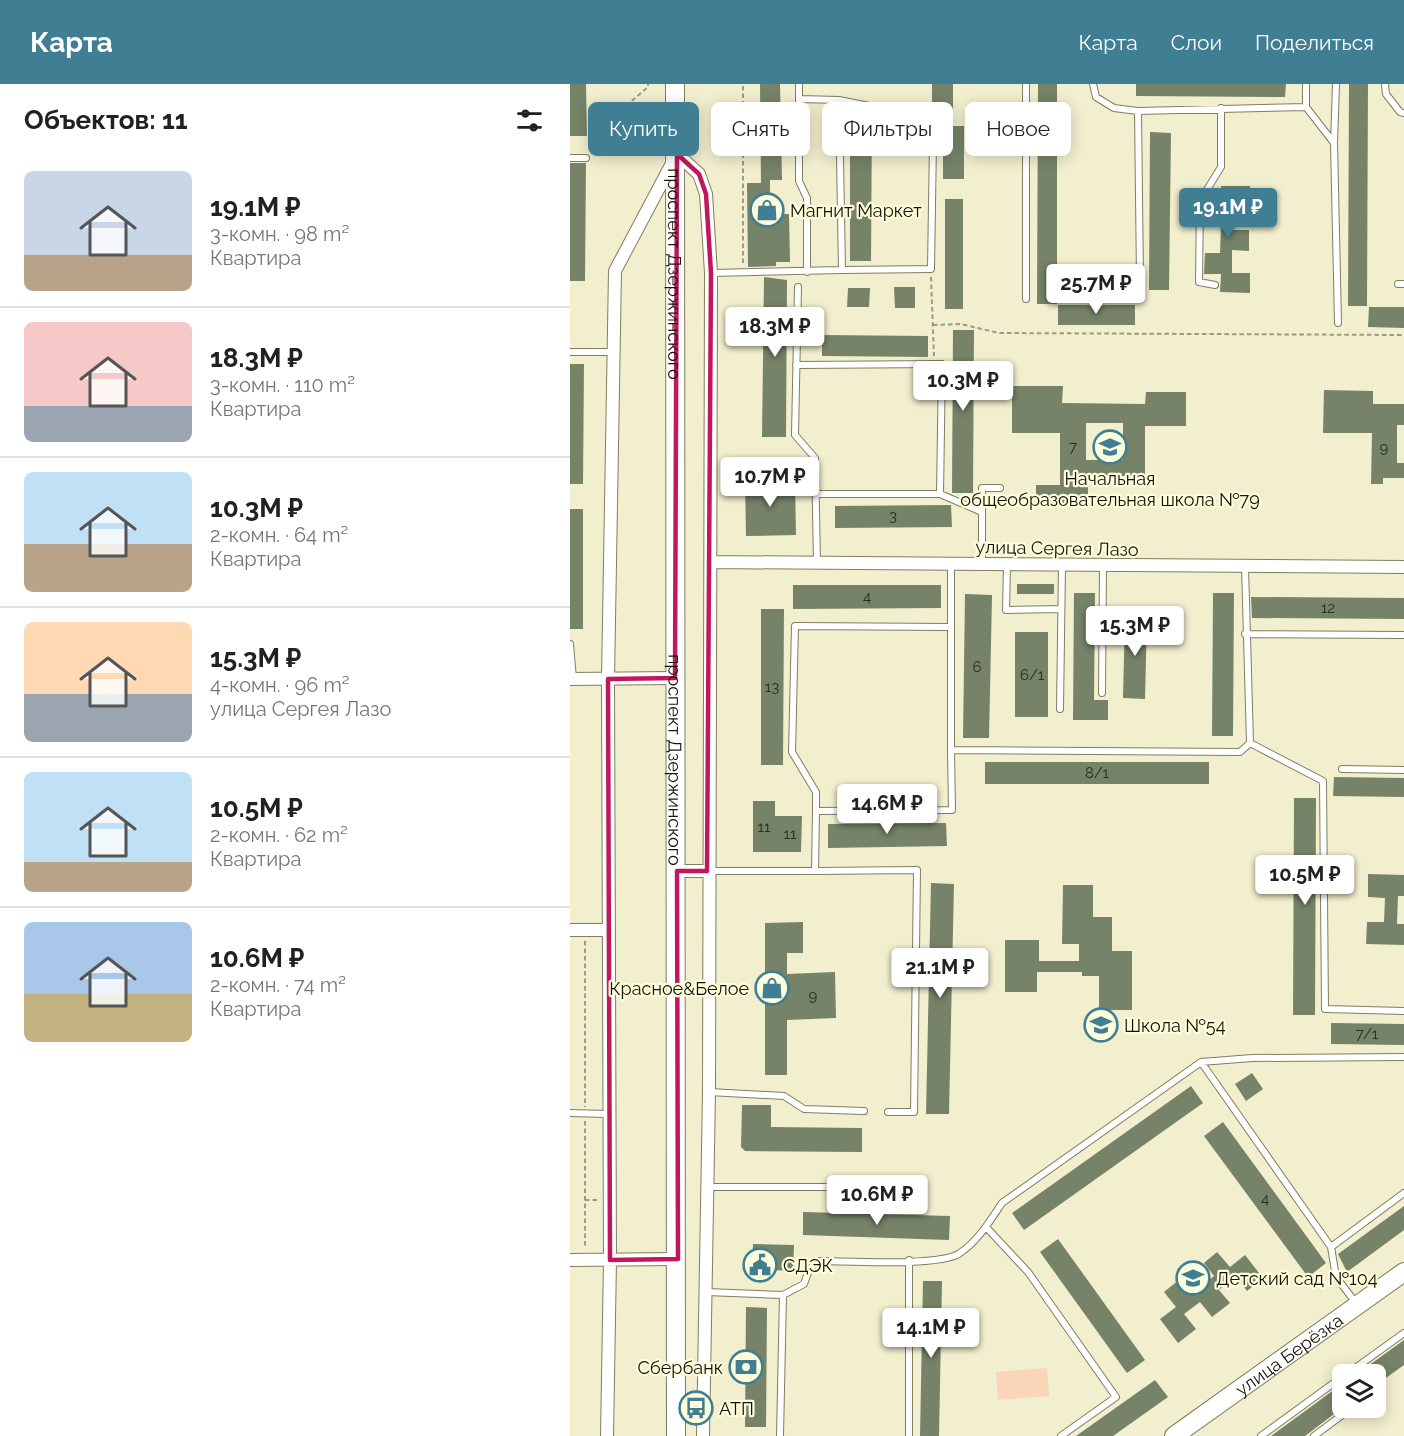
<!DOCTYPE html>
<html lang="ru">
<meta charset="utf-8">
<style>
body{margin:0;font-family:Raleway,sans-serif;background:#f2f2f2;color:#202124;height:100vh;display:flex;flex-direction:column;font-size:22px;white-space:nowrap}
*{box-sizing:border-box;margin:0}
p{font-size:20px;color:#757577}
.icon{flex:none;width:33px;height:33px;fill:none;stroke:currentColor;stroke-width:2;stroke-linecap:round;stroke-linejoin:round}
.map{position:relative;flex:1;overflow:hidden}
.panel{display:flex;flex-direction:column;background:#fff;width:570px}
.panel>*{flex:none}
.top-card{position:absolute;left:18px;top:18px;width:570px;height:54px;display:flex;gap:12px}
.controls{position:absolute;left:762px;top:1280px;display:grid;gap:12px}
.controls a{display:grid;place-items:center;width:54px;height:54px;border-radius:9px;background:#fff;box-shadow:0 3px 15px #0003;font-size:30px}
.price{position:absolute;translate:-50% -51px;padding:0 14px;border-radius:6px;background:#fff;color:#222;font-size:20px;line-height:39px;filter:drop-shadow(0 2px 3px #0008)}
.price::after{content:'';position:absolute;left:50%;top:36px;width:18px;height:14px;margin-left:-9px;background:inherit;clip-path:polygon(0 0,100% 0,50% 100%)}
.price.on{background:#407f93;color:#fff}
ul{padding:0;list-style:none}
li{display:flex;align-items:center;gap:18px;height:150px;padding:0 24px}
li+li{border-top:2px solid #e0e0e0}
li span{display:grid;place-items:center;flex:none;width:168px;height:120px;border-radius:9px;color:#555}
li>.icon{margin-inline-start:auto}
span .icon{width:72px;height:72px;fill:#fffc;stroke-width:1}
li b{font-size:26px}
h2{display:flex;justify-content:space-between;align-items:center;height:72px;padding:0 24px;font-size:26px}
.tag{padding:0 21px;border-radius:9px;background:#fff;box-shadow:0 3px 15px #0003;font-size:21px;line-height:54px}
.tag.on{background:#407f93;color:#fff}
header{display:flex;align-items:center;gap:36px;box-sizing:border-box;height:84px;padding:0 30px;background:#407f93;color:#fff}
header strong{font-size:28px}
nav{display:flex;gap:33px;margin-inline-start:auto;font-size:21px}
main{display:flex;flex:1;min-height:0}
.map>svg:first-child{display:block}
</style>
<header>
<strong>Карта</strong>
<nav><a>Карта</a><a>Слои</a><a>Поделиться</a></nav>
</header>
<main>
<section class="panel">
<h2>Объектов: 11<svg class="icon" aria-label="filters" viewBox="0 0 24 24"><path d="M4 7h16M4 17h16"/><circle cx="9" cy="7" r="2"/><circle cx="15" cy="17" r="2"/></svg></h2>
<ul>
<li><span style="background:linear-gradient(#c9d6e8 70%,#b9a48a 0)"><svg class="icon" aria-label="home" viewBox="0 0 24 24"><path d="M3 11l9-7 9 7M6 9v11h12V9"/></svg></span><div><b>19.1M ₽</b><p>3-комн. · 98 m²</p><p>Квартира</p></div></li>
<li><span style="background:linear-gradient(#f6c9c9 70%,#9aa5b1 0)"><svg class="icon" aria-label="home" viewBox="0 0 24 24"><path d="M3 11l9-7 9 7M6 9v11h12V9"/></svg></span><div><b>18.3M ₽</b><p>3-комн. · 110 m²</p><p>Квартира</p></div></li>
<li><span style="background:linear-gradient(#bfe0f5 60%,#b9a48a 0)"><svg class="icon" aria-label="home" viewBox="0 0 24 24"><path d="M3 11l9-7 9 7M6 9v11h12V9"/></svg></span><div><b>10.3M ₽</b><p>2-комн. · 64 m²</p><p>Квартира</p></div></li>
<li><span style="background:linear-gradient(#ffd9b3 60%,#9aa5b1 0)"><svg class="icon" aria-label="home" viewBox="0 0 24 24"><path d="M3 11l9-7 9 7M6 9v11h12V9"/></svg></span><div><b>15.3M ₽</b><p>4-комн. · 96 m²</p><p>улица Сергея Лазо</p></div></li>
<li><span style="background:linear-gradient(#bfe0f5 75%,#b9a48a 0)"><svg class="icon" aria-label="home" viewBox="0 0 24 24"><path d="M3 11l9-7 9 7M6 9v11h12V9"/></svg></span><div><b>10.5M ₽</b><p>2-комн. · 62 m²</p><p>Квартира</p></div></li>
<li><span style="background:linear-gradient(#a9c7e8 60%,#c2b280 0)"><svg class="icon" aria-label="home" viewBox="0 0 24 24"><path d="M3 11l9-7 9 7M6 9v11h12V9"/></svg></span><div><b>10.6M ₽</b><p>2-комн. · 74 m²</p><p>Квартира</p></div></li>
</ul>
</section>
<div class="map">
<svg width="834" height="1352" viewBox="0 0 834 1352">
<rect width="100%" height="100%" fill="#f1efce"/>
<path fill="#fad5b9" d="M477 1284 479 1312 428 1316 426 1288Z"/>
<path fill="#768368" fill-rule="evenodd" d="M0 0H16L17 52H0Z
M190 0H210L212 96H200V130H219L220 178H206V182L178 183 177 99H191Z
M362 0H383V42H394V95H373V49H362Z
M468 0H487V220H467Z
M566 0H716L715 13 566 12Z
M779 0H798L797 222H778Z
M280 25 302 28 301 177H280Z
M580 48 601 49 599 206H579Z
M0 79H16L15 197H0Z
M651 102H680L679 123H662V146H679V167L662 166V189H680V209L650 208 651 190H634L635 169H650L651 142H635V120H651Z
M375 115H393V225H375Z
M194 193 217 196 216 353H192Z
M324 203H345V224H325Z
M278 204H300L299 223H277Z
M488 221H565V241H488Z
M799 223H834V244L798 243Z
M383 246H404L403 409H382Z
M252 251 358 252V273L252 272Z
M0 280H14L13 400H0Z
M442 302H493L492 319 575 320 576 308H616V342H575V396H565L563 392H518V420H466V401H490V349H442ZM516 339H553V376H516Z
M754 306 803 307V320H834V341H827V379H834V394H813V400H801L802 349H753Z
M175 394H202V400L225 399 226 451 176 452Z
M381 421 382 443 265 444V422Z
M0 425H13V545H0Z
M447 500H484V510H447Z
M223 501H371V524L223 525Z
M504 509H525L524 616H538V636H503Z
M643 509H664L663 652H642Z
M395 510 422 511 419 654H393Z
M681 513 834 514V535L682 534Z
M191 525H214L213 681H191Z
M555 532H577L575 615 553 614Z
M445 548H478V633H445Z
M415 678H639V700H415Z
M764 693 834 694V713L763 712Z
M724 714H746L745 931H723Z
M183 717H205V732H232L231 768H183Z
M376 739 377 762 258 764V740Z
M798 790 834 791V812H828L827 840H834V861L796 860 797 838H814L815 814 798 813Z
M361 799 384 800 379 1030H356Z
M493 801H523V833H542V867H562V926H529V892H512V888H467V908H435V856H469V877H509V860H492Z
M233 838V869H217V890L265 888 266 934 217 936V991H195V839Z
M761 939 834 940V961L761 960Z
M682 989 693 1005 676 1017 665 1000Z
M621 1002 633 1019 454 1146 442 1129Z
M172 1021H201V1043L292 1044V1068L175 1067 171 1063Z
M653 1038 756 1179 738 1193 634 1052Z
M834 1122V1146L777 1188 768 1170Z
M233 1128 380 1132 379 1156 233 1151Z
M488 1155 575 1276 557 1289 470 1168Z
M183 1160 224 1161 223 1187 182 1185Z
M647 1168 660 1183 675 1171 693 1194 677 1207 666 1192 649 1206 660 1219 642 1233 630 1218 614 1230 626 1245 608 1259 590 1235 606 1223 594 1208 610 1195 622 1210 644 1192 634 1179Z
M353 1197H372L369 1352H350Z
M176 1223 197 1224 196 1343H175Z
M834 1256V1281L806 1301V1290H787Z
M585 1296 598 1313 543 1352H506Z
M772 1300V1324L735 1352H701Z"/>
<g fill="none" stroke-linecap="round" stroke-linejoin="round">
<defs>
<path id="lane" d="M229 0V97L237 114V188
M523 0 526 13 544 24 568 27 736 23V0
M815 0 816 10 830 28 834 29
M229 15 269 16 272 186 361 185 363 57 314 25 269 16
M736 23 764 59 768 239
M764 59 766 0
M0 74H16
M142 189 272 186
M504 197 570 195 568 27
M828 200H834
M645 201 629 198 630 117 651 83V24
M228 203 225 351 245 374 247 479
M456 215V0
M0 268H43
M226 281 372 280 370 410H246
M370 410 412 428V481
M412 428V404H430
M381 481V666L670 668 680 659 675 482
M437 482 436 526 491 525
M675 550 834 551
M0 560 3 595
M532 609 533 483
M490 625 492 482
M680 659 753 697 755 925 834 927
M772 685 834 686
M246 727V708L222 668 225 542 380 543
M139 787H245L246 727 382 726 381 666
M245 787 347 786 344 1028H318
M631 978 761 1163 834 1109
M139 1008 214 1012 234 1025 294 1027
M0 1029 38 1030
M137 1103H312
M416 1143 458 1188 546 1313 491 1352
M761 1163 766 1193 786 1219
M339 1176V1352
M136 1208 213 1211
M777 1290 834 1249
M210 1352 213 1211 234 1200 239 1186 247 1177C276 1177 371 1183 390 1169 408 1157 420 1137 432 1119L631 978 682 974 834 973
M691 1352 772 1293
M744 1352 783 1323"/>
<path id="street" d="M141 478 834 483
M0 595 105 594
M107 787H137
M0 846H37
M0 1176 108 1175
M37 1352 40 1176 38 595 45 187 107 70 129 90 136 110 141 189 139 1008 133 1352"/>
<g id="secondary">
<path id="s1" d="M105 0 106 1352"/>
<path id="s2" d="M604 1352 834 1188"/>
</g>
</defs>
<use href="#lane" stroke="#7f7e60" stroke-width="8"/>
<use href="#street" stroke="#7f7e60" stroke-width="14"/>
<use href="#secondary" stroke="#7f7e60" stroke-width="20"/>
<path stroke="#9b9a82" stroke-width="2" stroke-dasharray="4.5 3" stroke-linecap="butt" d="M22 51 78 3V0
M173 179V0
M361 193 364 272
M363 241 391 240 429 249 834 251
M15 857V1023
M15 1037V1164
M15 1116H30"/>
<use href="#lane" stroke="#fff" stroke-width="6"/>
<use href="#street" stroke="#fff" stroke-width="12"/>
<use href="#secondary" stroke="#fff" stroke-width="18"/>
</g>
<path fill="none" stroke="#c2185b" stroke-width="4.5" stroke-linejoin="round" d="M107 70 129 90 136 110 141 189 137 787H107L108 1175 40 1176 38 595 105 594Z"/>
<defs>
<symbol id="shop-ring" viewBox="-11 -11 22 22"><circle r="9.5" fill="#fefddb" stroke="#407f93" stroke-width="1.5"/><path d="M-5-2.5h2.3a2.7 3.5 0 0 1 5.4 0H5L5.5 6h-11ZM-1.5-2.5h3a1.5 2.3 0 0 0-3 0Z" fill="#407f93"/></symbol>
<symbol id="school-ring" viewBox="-11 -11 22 22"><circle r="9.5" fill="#fefddb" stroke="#407f93" stroke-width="1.5"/><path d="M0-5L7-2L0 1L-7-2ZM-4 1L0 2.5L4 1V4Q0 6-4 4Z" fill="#407f93"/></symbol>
<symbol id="civic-ring" viewBox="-11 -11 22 22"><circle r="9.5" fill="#fefddb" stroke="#407f93" stroke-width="1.5"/><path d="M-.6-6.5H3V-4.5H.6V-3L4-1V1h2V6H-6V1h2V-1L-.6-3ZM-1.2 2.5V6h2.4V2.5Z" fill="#407f93"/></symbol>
<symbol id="bank-ring" viewBox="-11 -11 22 22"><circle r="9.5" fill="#fefddb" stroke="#407f93" stroke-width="1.5"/><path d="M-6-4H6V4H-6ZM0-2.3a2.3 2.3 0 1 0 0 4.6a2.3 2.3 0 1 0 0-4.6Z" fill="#407f93"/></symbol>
<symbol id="bus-ring" viewBox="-11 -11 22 22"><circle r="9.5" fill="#fefddb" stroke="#407f93" stroke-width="1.5"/><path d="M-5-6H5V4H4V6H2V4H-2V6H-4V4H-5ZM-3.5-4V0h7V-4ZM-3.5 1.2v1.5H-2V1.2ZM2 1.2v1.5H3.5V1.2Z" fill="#407f93"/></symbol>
</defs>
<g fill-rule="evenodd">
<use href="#shop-ring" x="178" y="107" width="38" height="38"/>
<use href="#school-ring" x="521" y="344" width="38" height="38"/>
<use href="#shop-ring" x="183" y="885" width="38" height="38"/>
<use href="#school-ring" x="512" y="922" width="38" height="38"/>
<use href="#civic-ring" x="171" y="1162" width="38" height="38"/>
<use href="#school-ring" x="604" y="1175" width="38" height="38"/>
<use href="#bank-ring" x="157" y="1264" width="38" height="38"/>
<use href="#bus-ring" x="107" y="1305" width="38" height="38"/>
</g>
<g text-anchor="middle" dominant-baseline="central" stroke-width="4.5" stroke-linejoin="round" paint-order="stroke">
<g font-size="15" fill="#2b2e1f">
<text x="503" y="363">7</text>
<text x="814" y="364">9</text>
<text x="323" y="432">3</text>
<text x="297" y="513">4</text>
<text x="758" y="524">12</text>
<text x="407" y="583">6</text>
<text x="462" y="591">6/1</text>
<text x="202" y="603">13</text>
<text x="527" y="689">8/1</text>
<text x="194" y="743">11</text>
<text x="220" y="750">11</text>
<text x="243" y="912">9</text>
<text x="797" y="950">7/1</text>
<text x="695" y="1115">4</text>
</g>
<g font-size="18" fill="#121207" stroke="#fefddb" text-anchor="start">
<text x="220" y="126">Магнит Маркет</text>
<text x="540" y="394" text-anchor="middle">Начальная<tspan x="540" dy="21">общеобразовательная школа №79</tspan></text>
<text x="179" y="904" text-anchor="end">Красное&amp;Белое</text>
<text x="554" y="941">Школа №54</text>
<text x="213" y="1181">СДЭК</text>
<text x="646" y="1194">Детский сад №104</text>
<text x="153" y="1283" text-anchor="end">Сбербанк</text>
<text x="149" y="1324">АТП</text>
</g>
<g font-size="18" fill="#121207" stroke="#fefddb">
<text stroke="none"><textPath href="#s1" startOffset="190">проспект Дзержинского</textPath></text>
<text transform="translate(487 464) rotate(1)">улица Сергея Лазо</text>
<text stroke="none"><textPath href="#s1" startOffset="676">проспект Дзержинского</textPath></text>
<text stroke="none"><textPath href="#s2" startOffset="141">улица Берёзка</textPath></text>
</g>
</g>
</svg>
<div class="controls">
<a><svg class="icon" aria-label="layers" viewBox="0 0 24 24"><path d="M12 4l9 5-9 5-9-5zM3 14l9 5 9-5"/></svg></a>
</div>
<b class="price on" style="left:658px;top:155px">19.1M ₽</b>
<b class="price" style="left:526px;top:231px">25.7M ₽</b>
<b class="price" style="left:205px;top:274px">18.3M ₽</b>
<b class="price" style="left:393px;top:328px">10.3M ₽</b>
<b class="price" style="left:200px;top:424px">10.7M ₽</b>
<b class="price" style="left:565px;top:573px">15.3M ₽</b>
<b class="price" style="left:317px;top:751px">14.6M ₽</b>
<b class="price" style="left:735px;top:822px">10.5M ₽</b>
<b class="price" style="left:370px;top:915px">21.1M ₽</b>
<b class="price" style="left:307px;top:1142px">10.6M ₽</b>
<b class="price" style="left:361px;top:1275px">14.1M ₽</b>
<div class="top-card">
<a class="tag on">Купить</a>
<a class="tag">Снять</a>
<a class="tag">Фильтры</a>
<a class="tag">Новое</a>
</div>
</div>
</main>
